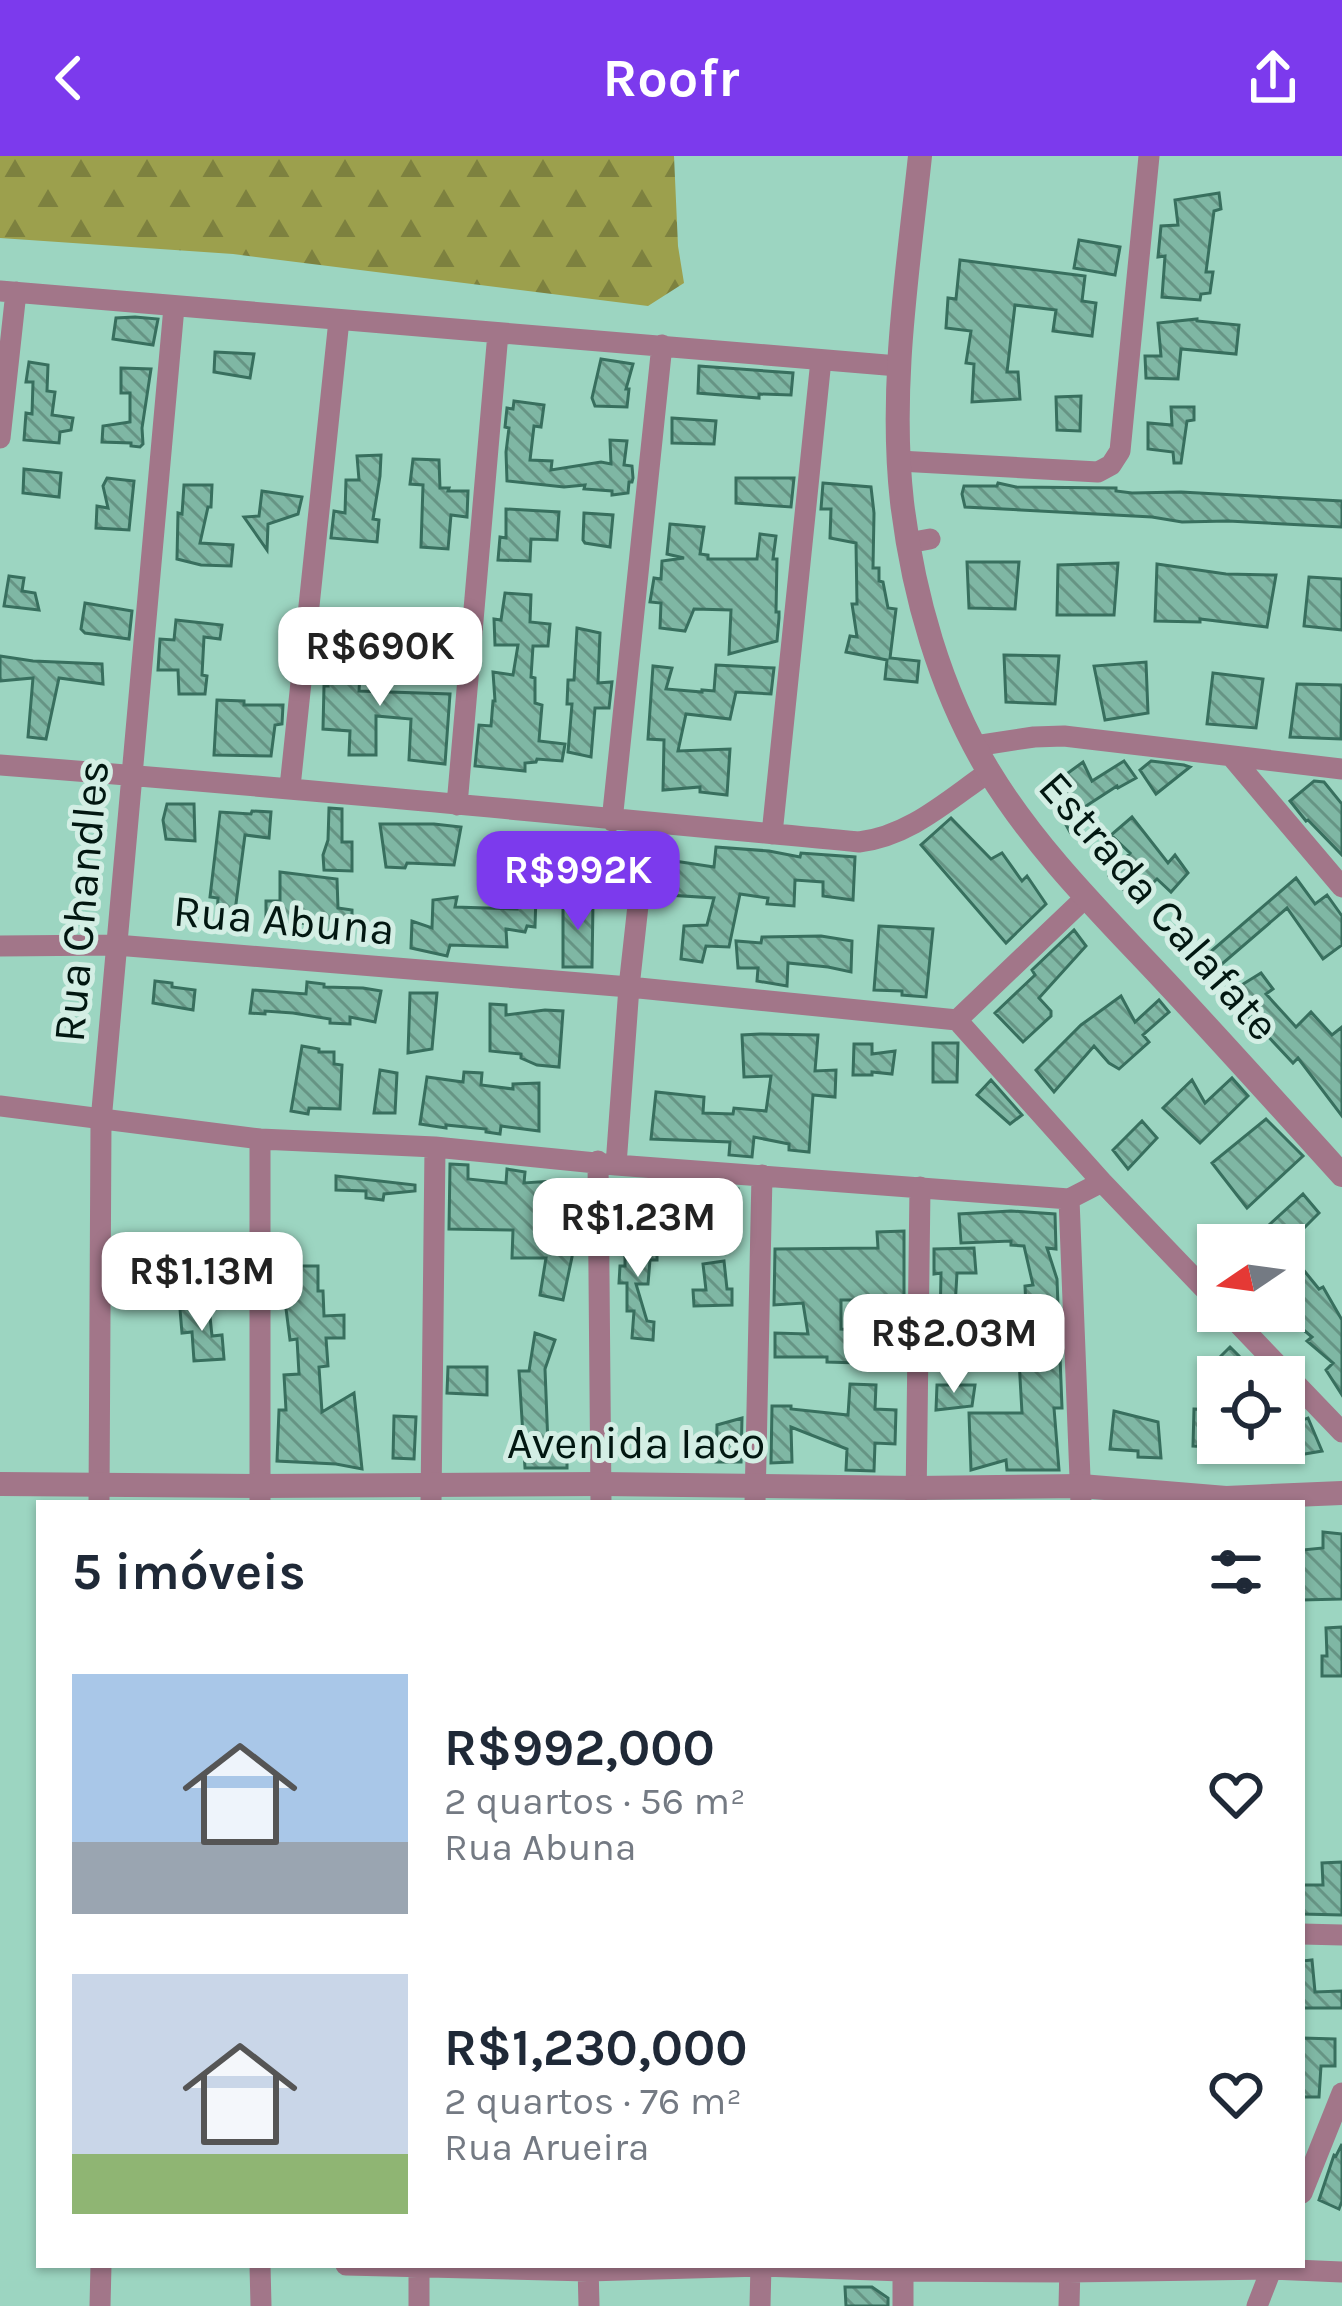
<!DOCTYPE html>
<html lang="pt">
<meta charset="utf-8">
<style>
body{margin:0;font-family:Karla,sans-serif;background:#f6f6f7;color:#1f2937;height:100vh;display:flex;flex-direction:column;font-size:45px;white-space:nowrap}
*{box-sizing:border-box;margin:0}
p{font-size:39px;color:#747a83}
.icon{flex:none;width:66px;height:66px;fill:none;stroke:currentColor;stroke-width:2;stroke-linecap:round;stroke-linejoin:round}
.map{position:relative;flex:1;overflow:hidden}
.side{position:absolute;left:36px;top:1344px;width:1269px;height:768px;display:flex;flex-direction:column;background:#fff;border-radius:0px;box-shadow:0 3px 9px #0004}
.side>*{flex:none}
.needle{width:78px;rotate:257deg}
.buttons{position:absolute;left:1197px;top:1068px;display:grid;gap:24px}
.buttons a{display:grid;place-items:center;width:108px;height:108px;border-radius:0px;background:#fff;box-shadow:0 3px 9px #0004;font-size:60px}
.price{position:absolute;translate:-50% -102px;padding:0 27px;border-radius:24px;background:#fff;color:#222;font-size:39px;line-height:78px;filter:drop-shadow(0 3px 6px #0008)}
.price::after{content:'';position:absolute;left:50%;top:72px;width:36px;height:27px;margin-left:-18px;background:inherit;clip-path:polygon(0 0,100% 0,50% 100%)}
.price.current{background:#7c3aed;color:#fff}
ul{padding:0;list-style:none}
li{display:flex;align-items:center;gap:36px;height:300px;padding:0 36px}
li span{display:grid;place-items:center;flex:none;width:336px;height:240px;border-radius:0px;color:#555}
li>.icon{margin-inline-start:auto}
span .icon{width:144px;height:144px;fill:#fffc;stroke-width:1}
li b{font-size:51px}
h2{display:flex;justify-content:space-between;align-items:center;height:144px;padding:0 36px;font-size:51px}
header{display:flex;justify-content:space-between;align-items:center;height:156px;padding:0 36px;background:#7c3aed;color:#fff;font-size:54px;font-weight:700}
.map>svg:first-child{display:block}
</style>
<header><svg class="icon" aria-label="back" viewBox="0 0 24 24"><path d="M15 5l-7 7 7 7"/></svg>Roofr<svg class="icon" aria-label="share" viewBox="0 0 24 24"><path d="M12 15V3M7 8l5-5 5 5M5 13v7h14v-7"/></svg></header>
<div class="map">
<svg width="1342" height="2150" viewBox="0 0 1342 2150">
<defs>
<pattern id="forest-firs" width="22" height="20" patternUnits="userSpaceOnUse" patternTransform="scale(3)"><rect width="22" height="20" fill="#9ca04d"/><path d="M5 1l3.5 6h-7zM16 11l3.5 6h-7z" fill="#7d813f"/></pattern>
<pattern id="building-back-hatch" width="6" height="6" patternUnits="userSpaceOnUse" patternTransform="scale(3)"><rect width="6" height="6" fill="#7fb7a4"/><path d="M-1 5l2 2M0 0l6 6M5-1l2 2" fill="none" stroke="#669484"/></pattern>
</defs>
<rect width="100%" height="100%" fill="#9cd5c1"/>
<path fill="url(#forest-firs)" d="M0 0H674L678 90 684 127 648 150 233 98 0 82Z"/>
<path fill="url(#building-back-hatch)" stroke="#386f5e" stroke-width="3" d="M1219 37 1221 53 1214 55 1206 116H1213L1210 137 1201 138 1200 144 1162 141 1165 100 1158 101 1161 70 1178 69 1175 44Z
M1079 84 1120 91 1115 119 1074 112Z
M960 104 1085 120 1082 145 1096 147 1092 180 1053 175 1056 154 1015 149 1007 216H1018L1020 243 972 246 974 208 966 207 971 175 946 172 948 142 956 143Z
M135 161 158 163 153 189 113 183 116 162Z
M1197 163V165L1239 169 1236 198 1181 193 1178 223 1146 222 1145 200H1161L1158 167Z
M215 196 254 198 250 222 214 216Z
M601 203 633 208 626 233H629L627 251 595 250 592 242Z
M29 206 48 209 47 235 55 236 52 259 73 262 71 274 60 276 59 287 24 284 26 257 32 258 33 226H26Z
M699 210 793 217 791 239 759 238V242L698 237Z
M121 212 151 213 142 272 143 288 140 291 131 290V287L102 286 103 270 130 266V237H121Z
M1081 240 1080 275 1057 274 1056 241Z
M514 245 544 249 541 271 534 270 530 304 552 305 551 314 601 306 611 308 610 284 627 285 624 309 632 310 633 322 632 326H629L628 337 612 339V335L584 333 585 329 564 331 507 325 506 296 509 272 505 271 507 252 513 253Z
M1171 251H1194V264L1187 265 1181 307H1174L1173 296 1148 293V267L1172 269Z
M672 262 716 265 714 288 672 287Z
M381 299 380 320 373 363 379 364 377 386 331 382 334 355 345 357 346 324H359L357 300Z
M413 303 439 304 440 332H449L448 335H468L467 361 451 359 448 393 421 391 423 329 410 328Z
M24 313 61 317 59 341 23 337Z
M107 322 134 325 129 374 96 372 97 350 108 352 103 330Z
M736 322H794L791 351 736 347Z
M823 327 871 331 874 357 873 412H879V425L883 426 888 452 896 453 890 502 919 505 917 526 885 523 887 504 846 496 850 480 857 481 852 448H857L856 387 830 382 831 353H821Z
M998 327 1016 331 1116 332V335L1132 337 1181 336 1342 345V371L1228 365 1182 366 1152 361 965 351 962 338 964 330H997Z
M184 329H212L211 351H208L200 387 233 389 231 410 201 409 177 403 178 357 182 358Z
M262 335 302 341 298 358 268 368 267 394 244 361 259 360Z
M506 353 559 356 557 384 531 383 530 405 498 404 500 381 506 382Z
M584 357 613 359 610 391 585 387 583 384Z
M670 368 704 371 700 398 708 399V403H757L760 378 776 380 773 403H777L776 456H779V462L777 485 729 498 731 454 694 453 685 475 660 472 661 447 650 446 654 422 661 423 662 405 684 402 667 398Z
M967 406H1019L1015 453 969 452Z
M1118 407 1114 459H1057L1058 409Z
M1157 408 1226 418 1276 419 1267 471 1200 463V466L1155 465Z
M9 420 24 422 22 435 35 437 39 454 4 450Z
M1309 421 1342 423V474L1304 470Z
M505 437 531 439 530 466 550 468 548 490H533L531 521 535 522V547L542 549 539 585 565 588 562 605 537 603 536 606 525 607V615L475 610 479 569 491 570 493 545H495L493 516 513 519 518 489H495L494 463 501 464Z
M85 447 132 455 129 483 85 477 81 473Z
M176 464 222 469 220 483 204 481 202 519 207 520 205 538H179L178 514H158L160 483 174 484Z
M577 472 600 477 598 527 612 526 609 552H595L591 601 568 596 572 548H567L568 524H574Z
M350 475V502H361L359 535 450 538 445 608 409 604 411 563 376 560V599H349L350 575 323 573 324 530H328L325 502H332L328 478Z
M1004 499 1059 500 1055 548 1006 546Z
M0 500 33 505 102 508 103 528 59 522 46 583 28 581 33 522 0 525Z
M1146 506 1148 557 1105 564 1094 510Z
M716 509 774 512 771 538 736 536 730 563 686 558 678 595 730 593 727 639 700 636V631L663 634 664 584 648 583 653 510 672 512 666 533 702 536V534L714 535Z
M1213 517 1263 523 1256 572 1207 568Z
M1297 528 1342 529 1341 583 1290 581Z
M217 544 244 545V549H283L282 568 275 569 271 600 214 599Z
M1124 605 1136 622 1118 632 1117 630 1083 652 1088 662 1070 676 1056 651 1066 645 1057 625 1083 606 1092 625Z
M1151 605 1184 609 1190 611 1156 638 1140 614Z
M1314 625 1324 626 1342 648V699L1308 664 1306 665 1290 645Z
M167 648H194L195 685 166 683 163 664Z
M329 652 342 653V686H352V715L324 714 323 699 328 684Z
M252 655 271 656 269 682 245 679 234 763 217 762 218 742 210 741 220 656 251 658Z
M1132 661 1168 707 1175 699 1188 717 1171 736 1157 723 1135 744 1109 720 1130 697 1111 679Z
M951 662 991 703 1002 697 1022 725 1027 720 1046 748 1006 787 921 689Z
M380 668H434L461 671 454 709 407 707 405 712 386 711Z
M621 679H627L624 735 597 733 599 684Z
M546 685 573 687 567 742 541 738Z
M716 691 769 695 800 701 801 697 855 701 853 744 823 740V726L795 724 794 750 767 748 768 742 740 738 729 791 706 790 702 806 681 803 684 770 707 769 714 742 668 739V704L714 711Z
M280 716 337 723 338 752 352 754V773L339 771V779L317 780V767L266 768V745H280Z
M1296 722 1315 748 1327 739 1342 760V789L1323 803 1287 752 1208 820H1202L1175 790 1184 781 1208 798Z
M536 739 535 771 527 770 525 776 506 773 507 791 450 789 447 800 411 792 412 765 432 772 433 744 457 741 455 751 517 753 518 743Z
M563 741 593 746 592 811H563Z
M879 770 933 773 926 841 902 839V835L874 834Z
M1074 774 1086 790 1039 842 1051 855V860L1023 886 995 857 1035 819 1032 814Z
M821 780 852 785 851 816 828 811 788 807 787 830 757 825 758 812H738L736 785 761 787 762 781Z
M1261 817 1273 833 1266 838 1296 871 1311 856 1332 879 1342 871V960L1298 902 1293 907 1262 874 1259 876 1246 857 1252 853 1235 833Z
M155 825 172 827V831L195 834 193 854 153 847Z
M307 826 324 828V831L363 832 381 835 375 866 350 861V868L330 867V863L293 857 265 855V858L250 857 253 834 306 838Z
M410 837H437L432 893 408 897Z
M1121 840 1135 866 1159 844 1169 856 1143 879 1149 886 1119 913 1109 907 1094 890 1054 936 1036 914 1081 869Z
M490 848 506 849V859L545 854 563 855 559 911 537 909 521 902V898L490 895Z
M760 878 818 879 815 915 836 914 835 941 813 939 809 996 789 994V988L754 981 752 1001 729 999 730 986 651 983 656 936 704 941 703 957 733 958 734 952 766 955 771 920 744 921 742 879Z
M933 887H958L957 926H933Z
M854 888H872V898L895 895 892 918 872 916V919H853Z
M302 890 319 893V896H334V908L342 909 340 953 309 952 308 958 291 955Z
M380 914 397 917 395 957H374Z
M464 916 482 917 481 929 513 933V928L539 927V975L501 970 500 978 486 976V973L446 969V972L420 968 427 921 463 926Z
M1232 922 1248 940 1200 987 1163 952 1192 924 1205 947Z
M991 924 1022 959 1010 968 977 939Z
M1266 963 1303 1000 1247 1052 1212 1007Z
M1142 965 1157 982 1128 1013 1113 994Z
M450 1008 468 1009V1023L506 1027 507 1013 525 1016 524 1027 552 1025 550 1048 576 1047 572 1101 563 1144 540 1139 546 1102H512L513 1074 449 1073Z
M336 1020 415 1029V1035L384 1038 383 1044 366 1042V1035L336 1034Z
M698 1030 715 1031V1034L738 1033V1065H686V1078H662L663 1032Z
M1303 1038 1319 1057 1287 1089H1247Z
M1011 1055 1055 1058 1056 1093 1047 1092 1057 1123 1058 1150 1026 1151 1025 1130 1033 1129 1024 1090 1011 1089V1085L961 1087 959 1058Z
M904 1075V1144H841V1173L858 1174V1207L827 1206V1201H775V1177L808 1178 803 1147 774 1149 775 1093 878 1092 877 1076Z
M657 1079V1104H650L648 1128H636L647 1165 654 1166 653 1184 632 1182 634 1155H627V1127H619L620 1110H625V1080Z
M1284 1090 1319 1133 1323 1131 1342 1164V1239L1326 1214 1333 1207 1307 1185 1312 1181 1287 1160 1294 1153 1284 1142Z
M974 1092 976 1117H957L955 1151 971 1152V1169L944 1171 940 1168 941 1117 934 1118V1093Z
M724 1105 727 1133H732V1149L694 1150 693 1134H706L703 1108Z
M297 1110H318V1135H323L324 1160 344 1159V1182H326L328 1210 319 1211 322 1256 354 1237 362 1313 336 1308 277 1305 279 1254H286L284 1219 299 1218 297 1183 290 1184 284 1137 298 1136Z
M209 1151 212 1180 222 1179 224 1203 194 1205 192 1176 182 1177 180 1153Z
M535 1177 555 1184 545 1213 548 1289H567V1312H525L519 1215H529Z
M1230 1191 1260 1221H1213L1211 1210Z
M1060 1201 1062 1252H1054L1059 1314H1007L1006 1304 971 1314 969 1257H1022L1019 1204Z
M448 1211H487V1239L447 1237Z
M850 1228 876 1229 875 1253 896 1254 895 1288 875 1287 874 1315 846 1314 847 1293 791 1271 792 1306 771 1307 772 1250H791V1253L848 1259Z
M937 1229H975L972 1250 936 1254Z
M1194 1253 1214 1254 1212 1291 1193 1290Z
M1114 1255 1158 1266 1161 1302 1138 1301V1295L1110 1293Z
M394 1260 416 1261 414 1303 393 1302Z
M742 1262 741 1306H716L717 1269Z
M1308 1262 1322 1295 1299 1299V1290L1284 1289V1270Z
M1323 1376 1342 1378V1443L1302 1444V1394L1323 1392Z
M1342 1471V1520H1322V1500H1327L1326 1472Z
M1342 1706V1759L1302 1758V1729H1323L1322 1707Z
M1312 1804 1315 1836 1342 1835V1852H1302V1805Z
M1302 1882 1335 1883V1910H1321L1319 1941H1302Z
M1342 1988V2045L1339 2053 1319 2044 1334 1999 1336 2000Z
M845 2131H872L888 2142V2150H846Z"/>
<g fill="none" stroke-linecap="round" stroke-linejoin="round">
<path stroke="#a27689" stroke-width="21" d="M0 135 898 210
M0 282 16 136
M899 305 1098 316 1111 309 1120 295 1149 0
M908 387 930 383
M975 590 1034 581 1064 580 1342 613
M1231 600 1342 731
M0 609C287 631 573 659 859 686 910 680 948 644 989 616
M290 631 339 164
M457 649 498 177
M612 665 662 189
M772 678 821 204
M0 790 116 789 629 831 957 864 1086 741
M957 864 1102 1026 1218 1147
M0 950 260 983 435 991 616 1009 1069 1043 1102 1026
M260 983V1347
M598 1005 601 1347
M616 1009 629 831 647 668
M1069 1043 1081 1347
M1226 1155 1342 1276
M99 1347 101 965 174 151
M431 1347 435 991
M755 1347 762 1019
M916 1347 920 1031
M1302 1778 1342 1779
M1302 2037 1342 1937
M260 2109 261 2150
M346 2109 588 2115 761 2110 902 2115 1069 2116 1271 2113 1342 2116
M419 2109V2150
M588 2109 589 2150
M903 2109V2150
M100 2150 101 2109
M760 2150 761 2109
M1069 2150 1070 2109
M1257 2150 1273 2109"/>
<path stroke="#a27689" stroke-width="24" d="M920 0C908 114 889 231 902 346 913 438 940 534 988 614 1035 692 1101 757 1163 823 1224 888 1283 954 1342 1019
M0 1328 260 1330 602 1328 916 1332 1081 1330 1226 1342 1342 1337"/>
</g>
<g text-anchor="middle" dominant-baseline="central" stroke-width="10" stroke-linejoin="round" paint-order="stroke">
<g font-size="45" fill="#021711" stroke="#d3eee4">
<text transform="translate(81 745) rotate(-85)">Rua Chandles</text>
<text transform="translate(1159 750) rotate(49)">Estrada Calafate</text>
<text transform="translate(284 764) rotate(5)">Rua Abuna</text>
<text x="636" y="1287">Avenida Iaco</text>
</g>
</g>
</svg>
<div class="buttons">
<a><svg class="needle" viewBox="-14 -14 28 28"><path d="M0-13l5 13h-10z" fill="#e53935"/><path d="M0 13l5-13h-10z" fill="#747a83"/></svg></a>
<a><svg class="icon" aria-label="locate" viewBox="0 0 24 24"><circle cx="12" cy="12" r="6"/><path d="M12 2v4M12 18v4M2 12h4M18 12h4"/></svg></a>
</div>
<b class="price" style="left:380px;top:553px">R$690K</b>
<b class="price current" style="left:578px;top:777px">R$992K</b>
<b class="price" style="left:638px;top:1124px">R$1.23M</b>
<b class="price" style="left:202px;top:1178px">R$1.13M</b>
<b class="price" style="left:954px;top:1240px">R$2.03M</b>
<section class="side">
<h2>5 imóveis<svg class="icon" aria-label="filters" viewBox="0 0 24 24"><path d="M4 7h16M4 17h16"/><circle cx="9" cy="7" r="2"/><circle cx="15" cy="17" r="2"/></svg></h2>
<ul>
<li><span style="background:linear-gradient(#a9c7e8 70%,#9aa5b1 0)"><svg class="icon" aria-label="home" viewBox="0 0 24 24"><path d="M3 11l9-7 9 7M6 9v11h12V9"/></svg></span><div><b>R$992,000</b><p>2 quartos · 56 m²</p><p>Rua Abuna</p></div><svg class="icon" aria-label="heart" viewBox="0 0 24 24"><path d="M12 20l-8-8c-3-5 5-10 8-4 3-6 11-1 8 4z"/></svg></li>
<li><span style="background:linear-gradient(#c9d6e8 75%,#8fb573 0)"><svg class="icon" aria-label="home" viewBox="0 0 24 24"><path d="M3 11l9-7 9 7M6 9v11h12V9"/></svg></span><div><b>R$1,230,000</b><p>2 quartos · 76 m²</p><p>Rua Arueira</p></div><svg class="icon" aria-label="heart" viewBox="0 0 24 24"><path d="M12 20l-8-8c-3-5 5-10 8-4 3-6 11-1 8 4z"/></svg></li>
</ul>
</section>
</div>
